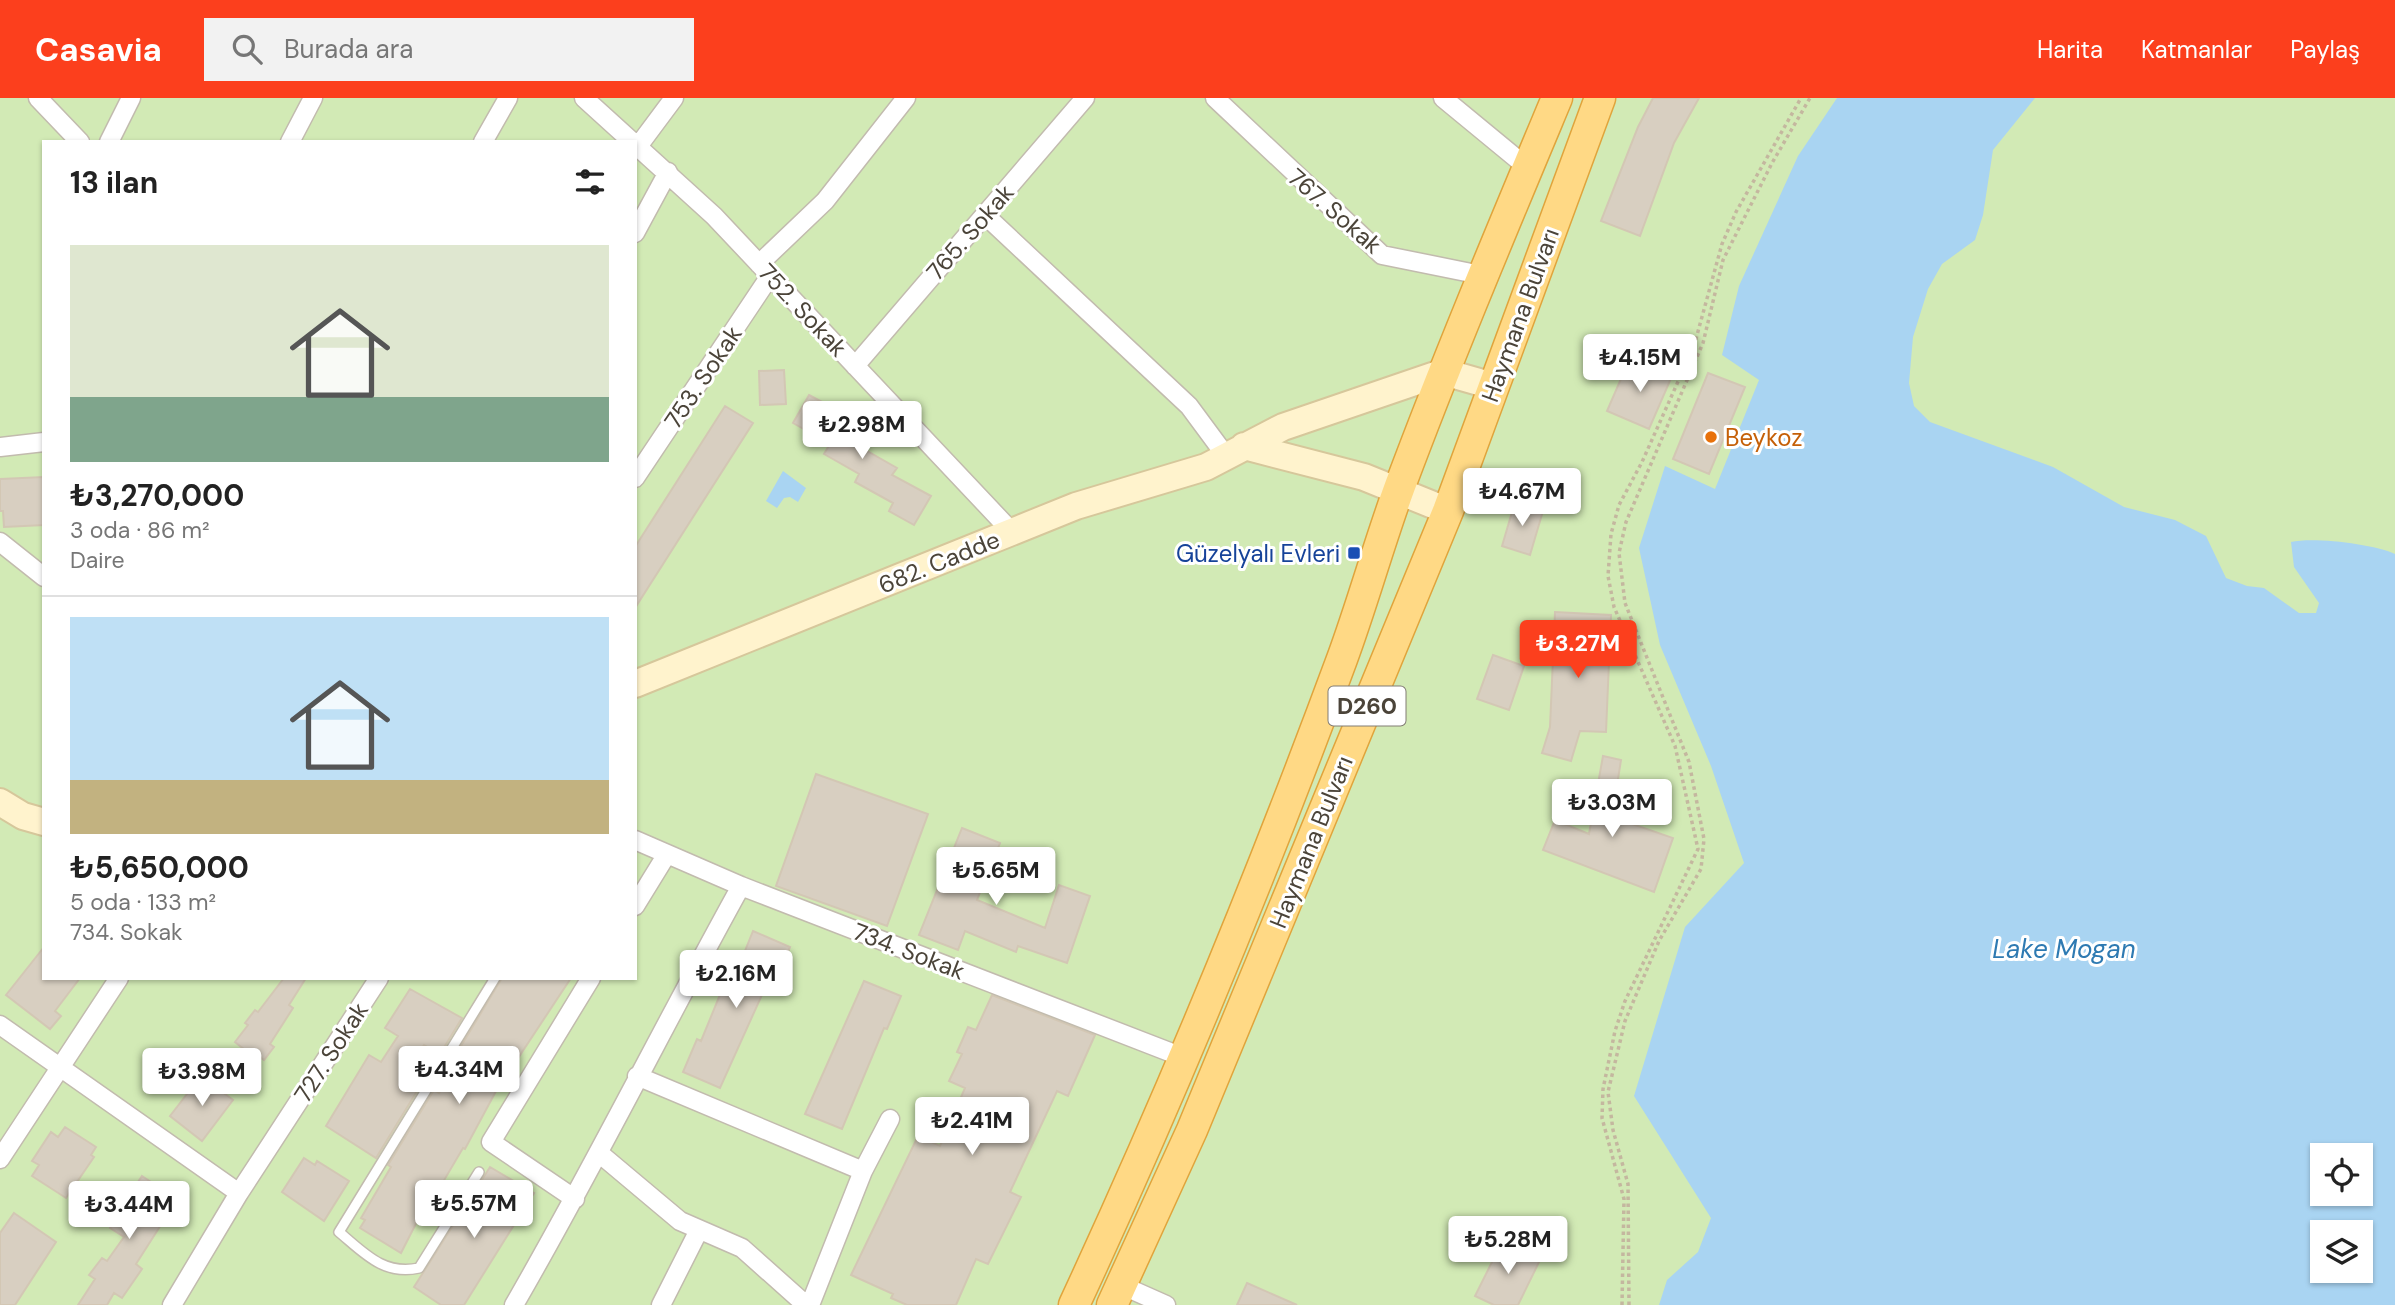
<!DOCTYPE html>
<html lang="tr">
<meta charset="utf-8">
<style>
body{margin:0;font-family:"DM Sans",sans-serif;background:#f2f2f2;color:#222;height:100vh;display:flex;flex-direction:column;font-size:26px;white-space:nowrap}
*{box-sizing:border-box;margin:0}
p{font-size:23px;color:#767676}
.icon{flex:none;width:38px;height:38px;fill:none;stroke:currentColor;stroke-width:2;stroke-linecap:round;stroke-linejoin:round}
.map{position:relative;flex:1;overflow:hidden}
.panel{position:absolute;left:42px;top:42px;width:595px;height:840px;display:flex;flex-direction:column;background:#fff;border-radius:0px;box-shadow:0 2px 5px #0004}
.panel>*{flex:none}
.fabs{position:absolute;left:2310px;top:1045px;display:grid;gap:14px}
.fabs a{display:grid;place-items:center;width:63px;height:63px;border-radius:0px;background:#fff;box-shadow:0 2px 5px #0004;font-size:35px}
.price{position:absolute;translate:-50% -60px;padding:0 16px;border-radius:7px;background:#fff;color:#222;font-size:23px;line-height:46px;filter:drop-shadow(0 2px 4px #0008)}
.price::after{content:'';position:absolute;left:50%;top:42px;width:21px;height:16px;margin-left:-10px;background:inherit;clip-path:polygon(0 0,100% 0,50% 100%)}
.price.active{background:#fc3f1d;color:#fff}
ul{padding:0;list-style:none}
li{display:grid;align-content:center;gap:14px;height:371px;padding:0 28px}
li+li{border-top:2px solid #e0e0e0}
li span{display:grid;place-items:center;height:217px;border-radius:0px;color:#555}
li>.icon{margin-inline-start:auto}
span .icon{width:126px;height:126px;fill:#fffc;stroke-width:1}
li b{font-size:30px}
h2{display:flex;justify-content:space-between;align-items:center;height:84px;padding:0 28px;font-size:30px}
header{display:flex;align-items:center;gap:42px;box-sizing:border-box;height:98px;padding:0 35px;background:#fc3f1d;color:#fff}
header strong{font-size:33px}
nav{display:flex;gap:38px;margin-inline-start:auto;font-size:24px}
.search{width:490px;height:63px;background:#f2f2f2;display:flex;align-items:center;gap:18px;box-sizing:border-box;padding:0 24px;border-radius:0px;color:#767676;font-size:26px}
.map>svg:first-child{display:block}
</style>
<header>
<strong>Casavia</strong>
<div class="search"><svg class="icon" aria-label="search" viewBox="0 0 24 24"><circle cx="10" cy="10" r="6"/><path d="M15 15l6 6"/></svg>Burada ara</div>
<nav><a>Harita</a><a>Katmanlar</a><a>Paylaş</a></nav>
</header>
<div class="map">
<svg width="2395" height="1207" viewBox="0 0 2395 1207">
<rect width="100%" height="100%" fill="#f6f3ec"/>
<path fill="#d2eab5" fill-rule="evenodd" d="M0 0H2395V1207H0ZM44 44H635V880H44ZM2322 1057H2361V1096H2322ZM2322 1134H2361V1172H2322Z"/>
<path fill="#a9d4f2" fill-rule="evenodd" d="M1837 0H2035L1993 52 1983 117 1975 142 1942 166 1928 191 1913 239 1909 285 1914 308 1930 324 2053 369 2124 409 2175 422 2206 438 2226 480 2247 488 2264 490 2299 515H2316L2319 505 2294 469 2291 444C2314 439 2373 446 2395 456V1207H1659L1667 1182 1698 1154 1711 1120 1634 998 1685 829 1744 765 1711 668 1660 547 1639 450 1665 368 1715 391 1759 282 1722 257 1739 188 1798 58ZM2361 1057V1096H2322V1057ZM2361 1134V1172H2322V1134Z
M783 373 806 390 798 404 790 399 784 400 777 410 766 403Z"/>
<path fill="#d8cfc1" stroke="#d3c7b4" stroke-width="2" d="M1653 0H1699L1674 45 1640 138 1601 123 1638 29Z
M1630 260 1672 278 1649 331 1607 313Z
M784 272 786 306 760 307 759 273Z
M1708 275 1745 289 1709 376 1673 361Z
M809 297 835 311 829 321 866 342 862 350 897 370 892 377 931 398 914 427 889 413 893 405 855 384 859 376 824 356 830 346 793 325Z
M725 308 753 325 635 510V449Z
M44 379V427L4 429 3 413H0V381Z
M1515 404 1543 413 1530 457 1502 448Z
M1555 514 1611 517 1606 634 1580 633 1571 663 1542 655 1550 629Z
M1493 557 1524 568 1509 612 1477 601Z
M1603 658 1621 662 1612 719 1673 740 1654 794 1543 752 1555 722 1589 736Z
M816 676 928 716 887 828 776 788Z
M962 730 1000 745 977 802 1045 830 1059 787 1090 798 1067 865 1018 848 1016 854 965 833 958 852 919 837Z
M753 833 790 849 776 882 770 879 720 990 683 974 697 941 701 943 724 887 730 890Z
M44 849V880H80L55 913 61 918 50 931 6 897Z
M284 880H306L289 907 293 910 270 946 274 949 264 962 256 956 254 959 235 944 248 927 245 925 255 912 258 914Z
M502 880H571L495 995 465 1051 463 1050 433 1101 430 1098 401 1155 360 1130 365 1122 361 1120 391 1069 388 1067 434 992 439 995 456 965 452 963Z
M864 883 901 898 887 931 884 930 842 1031 805 1016Z
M410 891 462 920 440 956 424 947 406 975 422 985 376 1060 326 1028 369 957 381 964 398 938 385 930Z
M992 897 1095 937 1068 998 1057 993 1010 1094 1021 1099 988 1166 976 1161 956 1207H907L891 1200 893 1196 851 1177 918 1038 940 1048 965 990 949 983 962 956 957 954 968 929 976 932Z
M201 978 233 1002 202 1043 170 1018Z
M65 1029 96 1049 91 1057 94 1059 66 1100 32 1078 39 1067 32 1063 51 1034 58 1039Z
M304 1060 315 1067 317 1063 349 1083 324 1123 282 1094Z
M490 1069 534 1095 464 1207H441L414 1189Z
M142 1078 171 1097 167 1104 173 1108 136 1166 142 1171 122 1200 114 1195 107 1207H78L95 1181 89 1177 102 1160 107 1163 124 1139 110 1130 118 1117 113 1113 129 1087 134 1090Z
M14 1115 56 1144 15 1207H0V1135Z
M1503 1142 1541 1160 1518 1207H1494L1475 1198Z
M1247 1185 1297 1207H1237Z"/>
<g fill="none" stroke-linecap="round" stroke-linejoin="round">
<defs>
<path id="service" d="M479 1074 419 1170C384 1178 364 1155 339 1134L495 880"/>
<path id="minor" d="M38 0 80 44
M584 0 714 118 1012 434
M1215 0 1382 157 1481 177
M1443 0 1528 70
M109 44 131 0
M290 44 313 0
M483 44 508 0
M639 47 674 0
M985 117 1189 308 1226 358
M635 135 668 74
M759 166 825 103 906 0
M855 268 1085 0
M0 349 44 344
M635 380 770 178
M0 444 44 479
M635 742 741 788 1185 960
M635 808 667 756
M0 927 239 1095
M637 978 863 1073
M599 1055 680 1123 742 1150 806 1207
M0 1061 119 880
M575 1101 491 1044 591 880
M1121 1187 1166 1207
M172 1207 239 1095 379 880
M514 1207C594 1069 664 927 741 788
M661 1207 699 1132
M810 1207 863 1073 890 1021"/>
<path id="secondary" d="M1244 348 1364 379 1448 413
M635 586 1076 408 1206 369 1283 329 1444 274 1493 288
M0 704 23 718 44 724"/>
<path id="trunk" d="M1074 1207C1172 996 1261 780 1342 561 1363 504 1379 445 1400 388 1449 257 1503 129 1557 0
M1112 1207 1192 1032 1448 413 1600 0"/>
</defs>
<use href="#service" stroke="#c2bbae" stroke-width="12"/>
<use href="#minor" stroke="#c2bbae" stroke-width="21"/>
<use href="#secondary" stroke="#d6c79b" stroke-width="30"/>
<use href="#trunk" stroke="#e0a43c" stroke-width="33"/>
<path stroke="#c4b79f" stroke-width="3.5" stroke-dasharray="3.5 3.5" stroke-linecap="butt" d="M1622 1207 1624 1101 1602 1020 1603 991 1615 933 1625 903 1698 751 1675 648 1614 509 1608 478 1611 436 1619 407 1642 364 1694 248 1722 146 1736 114 1801 0
M1629 1207 1628 1086 1613 1032 1608 994 1625 923 1659 843 1701 771 1704 741 1689 664 1625 505 1619 455 1626 424 1703 245 1723 162 1772 65 1810 0"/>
<use href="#service" stroke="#fff" stroke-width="9"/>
<use href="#minor" stroke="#fff" stroke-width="18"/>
<use href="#secondary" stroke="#fff3cd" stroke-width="26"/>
<use href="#trunk" stroke="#ffd985" stroke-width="30"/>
</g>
<circle fill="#e8710a" stroke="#fff" stroke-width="2.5" cx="1711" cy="339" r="7"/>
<rect fill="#1a4fb4" stroke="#fff" stroke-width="2.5" x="1347" y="448" width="14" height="14" rx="3.5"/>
<g text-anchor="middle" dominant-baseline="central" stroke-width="6" stroke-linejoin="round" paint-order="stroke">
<rect fill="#fff" stroke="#817c74" stroke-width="2" x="1328.5" y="588.5" width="77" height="39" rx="5"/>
<g font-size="23" font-weight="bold" fill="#4b4439">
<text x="1367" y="608">D260</text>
</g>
<g font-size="24" fill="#4b4439" stroke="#fff">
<text transform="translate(1335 113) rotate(41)">767. Sokak</text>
<text transform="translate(970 134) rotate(-49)">765. Sokak</text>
<text transform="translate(803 212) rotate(47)">752. Sokak</text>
<text transform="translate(1520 217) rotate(-70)">Haymana Bulvarı</text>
<text transform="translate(703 279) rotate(-56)">753. Sokak</text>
<text transform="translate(939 464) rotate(-22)">682. Cadde</text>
<text transform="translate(1311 744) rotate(-68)">Haymana Bulvarı</text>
<text transform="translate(909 853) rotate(21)">734. Sokak</text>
<text transform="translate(331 954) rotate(-57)">727. Sokak</text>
</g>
<g font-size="24" fill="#c56008" stroke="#fff" text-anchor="start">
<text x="1725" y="339">Beykoz</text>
</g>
<g font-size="24" fill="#164399" stroke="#fff" text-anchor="end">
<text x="1340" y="455">Güzelyalı Evleri</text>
</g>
<g font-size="26" font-style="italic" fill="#2e7ab2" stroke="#fff">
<text x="2064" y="851">Lake Mogan</text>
</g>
</g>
</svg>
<div class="fabs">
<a><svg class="icon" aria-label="locate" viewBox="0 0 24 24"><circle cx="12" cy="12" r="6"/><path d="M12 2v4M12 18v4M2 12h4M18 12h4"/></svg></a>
<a><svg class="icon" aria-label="layers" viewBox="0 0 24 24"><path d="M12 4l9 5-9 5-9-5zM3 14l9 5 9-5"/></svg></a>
</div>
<b class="price" style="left:1640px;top:296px">₺4.15M</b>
<b class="price" style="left:862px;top:363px">₺2.98M</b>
<b class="price" style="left:1522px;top:430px">₺4.67M</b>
<b class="price active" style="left:1578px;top:582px">₺3.27M</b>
<b class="price" style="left:1612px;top:741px">₺3.03M</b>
<b class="price" style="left:996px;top:809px">₺5.65M</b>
<b class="price" style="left:736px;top:912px">₺2.16M</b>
<b class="price" style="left:459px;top:1008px">₺4.34M</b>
<b class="price" style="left:202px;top:1010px">₺3.98M</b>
<b class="price" style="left:972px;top:1059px">₺2.41M</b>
<b class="price" style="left:474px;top:1142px">₺5.57M</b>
<b class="price" style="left:129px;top:1143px">₺3.44M</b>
<b class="price" style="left:1508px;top:1178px">₺5.28M</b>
<section class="panel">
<h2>13 ilan<svg class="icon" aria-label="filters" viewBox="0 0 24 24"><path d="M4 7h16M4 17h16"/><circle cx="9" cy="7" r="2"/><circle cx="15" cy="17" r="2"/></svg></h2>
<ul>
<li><span style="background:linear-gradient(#dfe7d0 70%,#7fa58c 0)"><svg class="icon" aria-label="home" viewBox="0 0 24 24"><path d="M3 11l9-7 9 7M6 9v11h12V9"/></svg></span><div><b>₺3,270,000</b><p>3 oda · 86 m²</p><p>Daire</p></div></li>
<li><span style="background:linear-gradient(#bfe0f5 75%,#c2b280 0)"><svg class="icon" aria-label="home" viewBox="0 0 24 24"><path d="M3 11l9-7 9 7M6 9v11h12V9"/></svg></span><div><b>₺5,650,000</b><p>5 oda · 133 m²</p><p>734. Sokak</p></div></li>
</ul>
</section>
</div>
